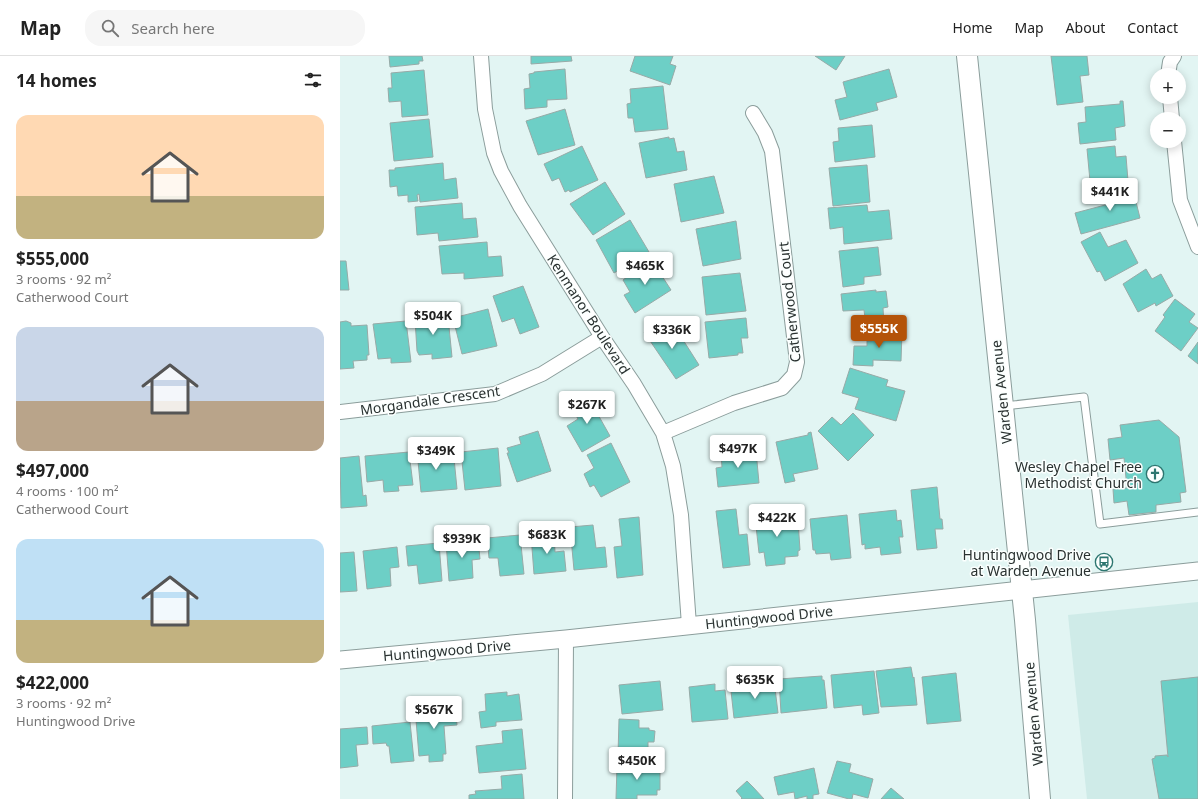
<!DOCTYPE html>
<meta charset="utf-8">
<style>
body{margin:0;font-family:"Noto Sans",sans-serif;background:#f6f6f6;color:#222;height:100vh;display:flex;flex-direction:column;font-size:15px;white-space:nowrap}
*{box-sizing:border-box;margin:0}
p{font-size:13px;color:#767676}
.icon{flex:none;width:22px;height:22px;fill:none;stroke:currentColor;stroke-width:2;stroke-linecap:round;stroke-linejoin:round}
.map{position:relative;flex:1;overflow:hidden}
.details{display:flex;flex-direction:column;background:#fff;width:340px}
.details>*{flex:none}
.buttons{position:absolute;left:810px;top:12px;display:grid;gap:8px}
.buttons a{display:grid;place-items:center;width:36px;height:36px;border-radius:50%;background:#fff;box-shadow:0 2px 10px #0003;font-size:20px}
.price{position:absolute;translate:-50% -34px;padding:0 9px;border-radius:4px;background:#fff;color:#222;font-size:13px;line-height:26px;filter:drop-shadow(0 1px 2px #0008)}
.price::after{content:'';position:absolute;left:50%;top:24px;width:12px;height:9px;margin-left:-6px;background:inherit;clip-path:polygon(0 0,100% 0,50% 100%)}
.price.on{background:#b45309;color:#fff}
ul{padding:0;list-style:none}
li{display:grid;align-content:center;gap:8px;height:212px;padding:0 16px}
li span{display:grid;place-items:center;height:124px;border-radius:12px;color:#555}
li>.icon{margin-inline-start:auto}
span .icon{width:72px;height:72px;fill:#fffc;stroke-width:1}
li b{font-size:17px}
h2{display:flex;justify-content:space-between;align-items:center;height:48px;padding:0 16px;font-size:17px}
header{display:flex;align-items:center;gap:24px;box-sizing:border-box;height:56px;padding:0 20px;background:#fff;border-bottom:1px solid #e0e0e0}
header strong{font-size:19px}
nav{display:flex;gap:22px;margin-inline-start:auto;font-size:14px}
.search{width:280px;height:36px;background:#f6f6f6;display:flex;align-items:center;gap:10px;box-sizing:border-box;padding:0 14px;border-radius:16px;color:#767676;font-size:15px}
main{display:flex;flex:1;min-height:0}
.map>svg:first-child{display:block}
</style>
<header>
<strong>Map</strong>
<div class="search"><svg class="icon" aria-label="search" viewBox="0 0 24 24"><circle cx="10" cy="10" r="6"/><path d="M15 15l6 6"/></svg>Search here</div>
<nav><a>Home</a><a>Map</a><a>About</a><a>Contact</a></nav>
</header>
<main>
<section class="details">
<h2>14 homes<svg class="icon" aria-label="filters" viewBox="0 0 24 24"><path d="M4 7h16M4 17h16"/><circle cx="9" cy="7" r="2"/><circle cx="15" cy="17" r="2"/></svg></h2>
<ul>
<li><span style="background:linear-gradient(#ffd9b3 65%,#c2b280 0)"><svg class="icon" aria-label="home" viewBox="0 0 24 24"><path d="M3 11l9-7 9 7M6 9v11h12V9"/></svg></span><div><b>$555,000</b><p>3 rooms · 92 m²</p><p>Catherwood Court</p></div></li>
<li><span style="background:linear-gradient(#c9d6e8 60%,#b9a48a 0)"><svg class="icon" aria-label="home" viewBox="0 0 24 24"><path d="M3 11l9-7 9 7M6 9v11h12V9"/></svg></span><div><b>$497,000</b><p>4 rooms · 100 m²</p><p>Catherwood Court</p></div></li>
<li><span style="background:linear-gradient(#bfe0f5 65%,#c2b280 0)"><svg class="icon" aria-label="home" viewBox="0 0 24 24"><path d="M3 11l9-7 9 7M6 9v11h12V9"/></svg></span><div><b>$422,000</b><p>3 rooms · 92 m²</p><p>Huntingwood Drive</p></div></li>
</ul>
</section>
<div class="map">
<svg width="858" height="743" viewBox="0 0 858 743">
<rect width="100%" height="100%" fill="#e2f5f3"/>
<path fill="#cfebe8" d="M858 546V743H747L728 559Z"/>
<path fill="#6dcfc6" stroke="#97aaa7" d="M49 0H82L83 5H79V8L50 11Z
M191 0H231L232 5 191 8Z
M295 0H333L330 8 336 10 330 29 290 15Z
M475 0H505L496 14Z
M711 0H747L749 19 740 20 743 46 717 49Z
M225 13 227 43 207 44V51L185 53 184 33 190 32 189 18 194 17V16Z
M549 13 557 41 536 47 538 54 500 64 495 44 507 41 503 26Z
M84 14 88 59 62 61 61 45 49 46 48 32H52L51 17Z
M323 30 328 73 295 76 293 62H288L287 48 291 47 290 33Z
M780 45H783L785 70 775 72 776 84 740 88 738 67 746 66 745 51 780 48Z
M225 53 235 89 198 99 186 65Z
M89 63 93 101 54 105 50 67Z
M532 69 535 101 495 106 493 86 499 85 498 72Z
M329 81V83L334 82 337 96 344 95 347 114 306 122 299 87Z
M242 90 258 124 230 136 229 134 225 136 219 122 212 125 204 108Z
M775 90 776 101 786 100 788 125 768 127 767 124 750 125 747 93Z
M103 107 104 124 116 122 118 142 80 146 79 138 77 139 78 145 68 146V139L58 140 57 130 50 131 49 114H55V112Z
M527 109 530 146 493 150 489 112Z
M374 120 384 157 341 166 334 128Z
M265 126 285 158 253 179 230 148Z
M788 133 789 135 793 134 800 162 741 178 735 157 769 148 766 139Z
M122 147 123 163 136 162 138 181 99 185 98 177 77 179 75 151Z
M527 149 528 156 549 154 552 183 504 188 503 171 490 173 488 152Z
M290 164 309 196 274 217 256 184Z
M396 165 401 203 363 210 356 173Z
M760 176 768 191 786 184 798 207 765 225 760 215 757 216 741 186Z
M147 186 148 201 161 200 163 220 124 223V217L102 218 99 190Z
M538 191 541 219 524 221V228L503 231 499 195Z
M311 203 331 234 295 257 284 239 290 236 283 224 287 221 285 219Z
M0 205H6L9 234H0Z
M806 213 812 223 821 218 833 240 816 250 815 247 798 256 783 228Z
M400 217 406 255 366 259 362 221Z
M183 230 199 271 180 278 174 262 162 266 153 240Z
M536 234V236L546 235 548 251 543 252 544 268 526 270 524 254 503 255 501 238Z
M835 243 855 258 849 266 858 272 841 295 815 275 825 261 823 259Z
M148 253 157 290 122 298 113 262Z
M97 254 98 262 108 261 112 301 92 303V298L79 299 77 295 75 263H83V255Z
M406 262 408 282H401L403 297H398V299L369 302 365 266Z
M6 265 11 267V270L27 269 29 299H27V304L13 305 14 312 0 313V266Z
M66 265 71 306 51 307V302L38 303 33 268Z
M321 265 331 280 338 276 359 309 336 323 304 276Z
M532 274 562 276 561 305 533 304V310L513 309 514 290H527V285H532Z
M858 286V308L848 300Z
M510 312 548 324 546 330 565 335 556 365 515 353 519 342 502 337Z
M247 339 270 380 242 396 227 370 238 363 230 349Z
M513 357 534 379 508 405 478 375 492 361 501 369Z
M819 364 839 381 846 436 840 437 841 446 816 449V456L789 459 787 445 774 447 773 433 787 432 784 402 770 404 768 383 782 381 780 369Z
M198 375 211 415 177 426 167 397H169L167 392 181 388 179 381Z
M471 376 478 413 453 418 455 425 445 427 436 386 468 379V377Z
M271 387 290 426 261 441 254 429 250 431 244 418 254 412 247 399Z
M158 392 161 430 125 434 121 396Z
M97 393V399L112 398V402H114L117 433 81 436 77 395Z
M416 395 419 427 378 431 376 412 382 411 381 398Z
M69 396 73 429 58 430 59 435 44 436 43 424 27 426 25 400Z
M19 400 23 440 26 439 27 450 1 452 0 402Z
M597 431 600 463H602L603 473H595L597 492 577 494 571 434Z
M396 453 399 479 407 478 410 509 383 512 376 455Z
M556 454 557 465 561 464 563 481H559L561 497 541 499 540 491 525 493V488L522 489 519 458Z
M445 458 446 465 458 464 460 494 458 495V500L445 501V508L426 510 424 496 419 497 415 461Z
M507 459 511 502 491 504 490 497 476 498 475 494H473L470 463Z
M299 461 303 519 277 522 274 491 282 490 279 463Z
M253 469 256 492 265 491 267 511 234 514 230 471Z
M214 477 215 496 224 495 226 515 194 518 191 479Z
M180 479 184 518 160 520 158 502H149L147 482Z
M138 483 140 503 132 504 133 522 109 525 106 486Z
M99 487 102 525 79 528 77 509 68 510 66 490Z
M57 491 59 511 50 512 51 530 27 533 23 495Z
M14 496 17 535 0 536V497Z
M571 611 573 622 574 621 577 649 541 651 536 615Z
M534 615 539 657 523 659 522 649 494 652 491 619Z
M616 617 621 665 587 668 582 621Z
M482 620V624H484L487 652 441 657 439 623Z
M858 621V743H819L812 703 815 702V700L827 699 828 701 821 625Z
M434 624 438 657 394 662 391 635 407 633V627Z
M320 625 323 654 282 658 279 629Z
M375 628V635L385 634 388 663 352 666 349 631Z
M167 636V640L179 638 182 664 156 666V670L141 672 139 656 146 655 145 638Z
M115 649 117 669 104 670 106 698H103V705L89 706V699L79 700 75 652Z
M279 663 299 664V672H309V674L315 675 314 686H308V701L278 699Z
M70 666 74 705 51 707 49 690H47L46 687 33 688 32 670Z
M27 671 28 688 16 689 18 710 0 712V673Z
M182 673 186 713 139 717 136 690 163 687 162 675Z
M497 705 511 708 509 716 533 723 528 742 513 738 512 743H509L487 737Z
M282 709 320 710V734H317V739H297V743H276L277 710Z
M474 712 479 738 473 739V743H467V740L455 743 454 736 438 739 434 721Z
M182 718 184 743H129V739L136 738 135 735 162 733 161 720Z
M407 725 413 731 424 743H401L402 742 396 735Z
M551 732 564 743H541Z"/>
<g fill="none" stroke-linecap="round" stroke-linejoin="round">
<defs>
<path id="service" d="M664 350 744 341 760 468 858 456"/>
<path id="minor" d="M141 0 145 53 154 97 161 115 180 150 262 281 294 328 323 377 333 410 341 459 349 569
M828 19 830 6 834 0
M830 41 832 63
M834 85 840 144 858 191
M0 356 155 338 202 318 262 281
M323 377 394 347 442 332 454 319 457 306 432 95 425 77 413 57
M225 743 226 583"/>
<path id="tertiary" d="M0 604 226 583 858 515"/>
<path id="secondary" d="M627 0 685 564 700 743"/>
</defs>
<use href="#service" stroke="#8b9d9b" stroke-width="9"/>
<use href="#minor" stroke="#8b9d9b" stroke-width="16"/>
<use href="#tertiary" stroke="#8b9d9b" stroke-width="19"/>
<use href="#secondary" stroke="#8b9d9b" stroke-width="22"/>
<use href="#service" stroke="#fff" stroke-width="7"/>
<use href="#minor" stroke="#fff" stroke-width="14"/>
<use href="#tertiary" stroke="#fff" stroke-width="17"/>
<use href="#secondary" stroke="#fff" stroke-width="20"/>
</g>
<defs>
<symbol id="church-ring" viewBox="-11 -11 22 22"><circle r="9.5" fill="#fbfffe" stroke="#2d7670" stroke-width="1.5"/><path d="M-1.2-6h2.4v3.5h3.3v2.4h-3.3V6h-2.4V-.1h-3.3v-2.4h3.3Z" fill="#2d7670"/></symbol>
<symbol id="bus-ring" viewBox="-11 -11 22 22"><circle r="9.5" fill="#fbfffe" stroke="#2d7670" stroke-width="1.5"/><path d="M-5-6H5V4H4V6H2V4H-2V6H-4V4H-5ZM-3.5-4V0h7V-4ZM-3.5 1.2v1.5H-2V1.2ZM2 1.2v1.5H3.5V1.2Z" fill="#2d7670"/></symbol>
</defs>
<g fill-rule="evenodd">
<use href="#church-ring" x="805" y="408" width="20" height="20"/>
<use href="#bus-ring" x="754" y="496" width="20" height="20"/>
</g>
<g text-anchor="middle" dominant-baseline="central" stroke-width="3" stroke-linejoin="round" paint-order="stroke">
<g font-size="14" fill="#2a3231" stroke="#fbfffe">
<text transform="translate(449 246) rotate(-96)">Catherwood Court</text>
<text transform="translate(249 258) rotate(57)">Kenmanor Boulevard</text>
<text transform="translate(661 336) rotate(-96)">Warden Avenue</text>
<text transform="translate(90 344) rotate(-8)">Morgandale Crescent</text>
<text transform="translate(429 561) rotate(-6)">Huntingwood Drive</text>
<text transform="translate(107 594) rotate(-5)">Huntingwood Drive</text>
<text transform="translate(693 658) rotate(-95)">Warden Avenue</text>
</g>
<g font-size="14" fill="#2a3231" stroke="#fbfffe" text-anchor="end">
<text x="802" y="410">Wesley Chapel Free<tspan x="802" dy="16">Methodist Church</tspan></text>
<text x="751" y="498">Huntingwood Drive<tspan x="751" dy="16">at Warden Avenue</tspan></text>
</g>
</g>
</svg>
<div class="buttons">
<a>+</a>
<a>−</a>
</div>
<b class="price" style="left:770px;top:156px">$441K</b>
<b class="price" style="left:305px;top:230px">$465K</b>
<b class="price" style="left:93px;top:280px">$504K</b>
<b class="price on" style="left:539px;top:293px">$555K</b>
<b class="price" style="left:332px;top:294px">$336K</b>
<b class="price" style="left:247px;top:369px">$267K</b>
<b class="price" style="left:398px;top:413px">$497K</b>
<b class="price" style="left:96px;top:415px">$349K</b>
<b class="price" style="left:437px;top:482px">$422K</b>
<b class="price" style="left:207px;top:499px">$683K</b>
<b class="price" style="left:122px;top:503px">$939K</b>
<b class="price" style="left:415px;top:644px">$635K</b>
<b class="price" style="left:94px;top:674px">$567K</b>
<b class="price" style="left:297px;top:725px">$450K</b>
</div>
</main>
